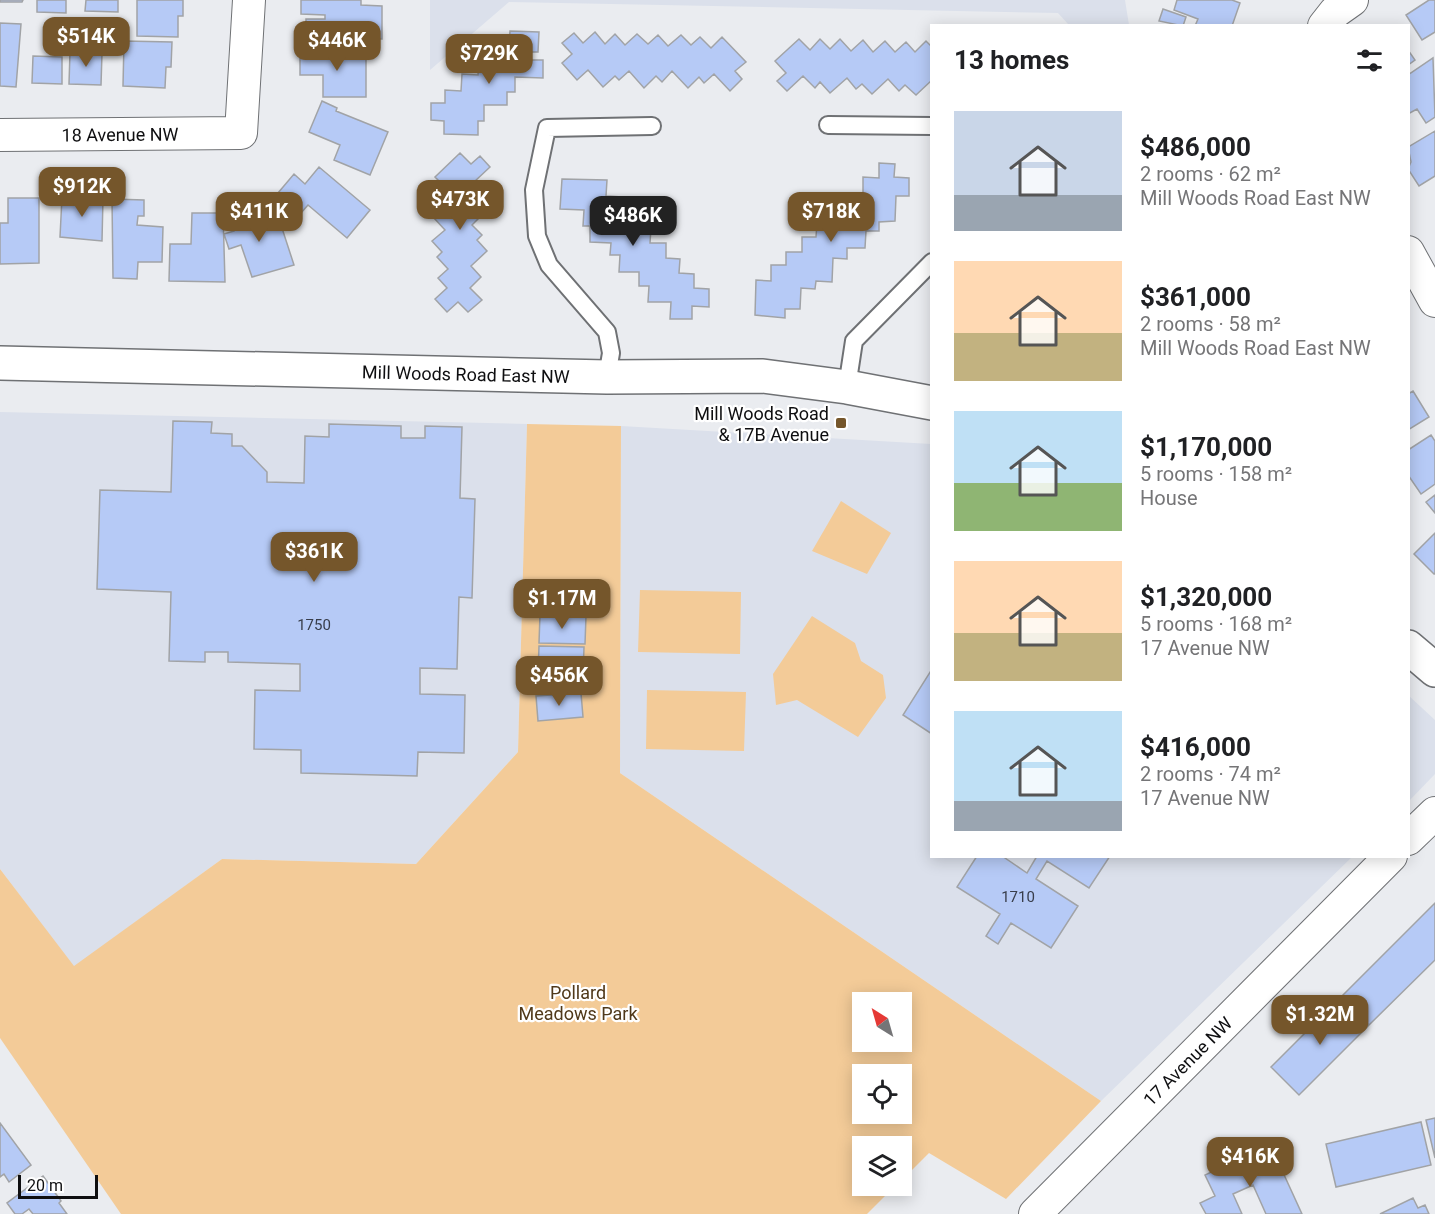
<!DOCTYPE html>
<meta charset="utf-8">
<style>
body{margin:0;font-family:Roboto,sans-serif;background:#f6f6f6;color:#202124;height:100vh;display:flex;flex-direction:column;font-size:22px;white-space:nowrap}
*{box-sizing:border-box;margin:0}
p{font-size:20px;color:#757577}
.icon{flex:none;width:33px;height:33px;fill:none;stroke:currentColor;stroke-width:2;stroke-linecap:round;stroke-linejoin:round}
.map{position:relative;flex:1;overflow:hidden}
.drawer{position:absolute;left:930px;top:24px;width:480px;height:834px;display:flex;flex-direction:column;background:#fff;border-radius:0px;box-shadow:0 3px 15px #0003}
.drawer>*{flex:none}
.needle{width:39px;rotate:323deg}
.tools{position:absolute;left:852px;top:992px;display:grid;gap:12px}
.tools a{display:grid;place-items:center;width:60px;height:60px;border-radius:0px;background:#fff;box-shadow:0 3px 15px #0003;font-size:30px}
.scale{position:absolute;left:18px;bottom:15px;width:80px;box-sizing:border-box;padding-left:6px;border:3px solid #0e0e10;border-top:0;font-size:16px;line-height:21px;white-space:nowrap;color:#0e0e10;-webkit-text-stroke:4px #fff;paint-order:stroke}
.price{position:absolute;translate:-50% -51px;padding:0 14px;border-radius:12px;background:#75562b;color:#fff;font-size:20px;line-height:39px;filter:drop-shadow(0 2px 3px #0008)}
.price::after{content:'';position:absolute;left:50%;top:36px;width:18px;height:14px;margin-left:-9px;background:inherit;clip-path:polygon(0 0,100% 0,50% 100%)}
.price.active{background:#222;color:#fff}
ul{padding:0;list-style:none}
li{display:flex;align-items:center;gap:18px;height:150px;padding:0 24px}
li span{display:grid;place-items:center;flex:none;width:168px;height:120px;border-radius:0px;color:#555}
li>.icon{margin-inline-start:auto}
span .icon{width:72px;height:72px;fill:#fffc;stroke-width:1}
li b{font-size:26px}
h2{display:flex;justify-content:space-between;align-items:center;height:72px;padding:0 24px;font-size:26px}
.map>svg:first-child{display:block}
</style>
<div class="map">
<svg width="1435" height="1214" viewBox="0 0 1435 1214">
<rect width="100%" height="100%" fill="#eaecf0"/>
<path fill="#dbe0eb" d="M430 0H1125L1129 25H1069L1058 13 509 2 430 70Z
M0 412 527 424 518 752 416 864 222 859 74 967 0 869Z
M621 426 931 444 932 856 1352 857 1101 1101 620 773Z
M1408 695 1435 720V774L1409 801Z"/>
<path fill="#f3cb98" fill-rule="evenodd" d="M527 424 621 426 620 773 1101 1101 1006 1199 929 1153 902 1180V1146H862V1185H896L867 1214H121L0 1038V869L74 966 222 859 416 864 518 752ZM862 1002H902V1041H862ZM862 1074H902V1113H862Z
M841 501 891 533 867 574 812 551Z
M640 590 741 592 740 654 638 652Z
M812 616 855 643 861 661 883 675 886 698 858 737 797 700 776 705 773 674Z
M647 690 746 692 744 751 646 749Z"/>
<path fill="#b6caf6" stroke="#a1a3a6" stroke-width="1.5" d="M0 0H23L22 2H0Z
M37 0H66V13L37 12Z
M86 0H118V12L85 11Z
M137 0H183V16H178V37L137 36Z
M301 0H361V5L382 6V39L361 38V45L306 44V19H325V15L301 14Z
M1177 0H1232L1240 3 1232 26H1195L1198 19 1174 10Z
M1429 0H1435V32L1422 40 1406 15Z
M1163 9 1186 17 1183 26 1159 21Z
M0 23 21 24 16 87 0 86Z
M510 31 539 32 538 52H531V60H543V78L515 77V92H507V105H484V121H478V135L444 134V121L431 120V103H445V90L461 91 462 74 478 75 479 59H493V49H509Z
M595 32 605 44 615 34 625 45 637 34 648 44 658 35 668 46 681 35 691 45 700 37 711 48 722 37 746 62 735 71 742 79 730 91 714 74 704 83 699 77 688 88 672 71 662 82 656 76 644 88 629 71 619 80 615 76 603 87 588 70 577 80 562 63 572 54 562 43 574 33 583 43Z
M799 39 810 50 820 39 830 49 840 39 851 51 863 40 873 52 885 41 895 52 906 42 915 52 926 41 932 47V80L916 95 905 85 899 91 888 79 872 94 862 84 856 89 847 78 830 93 820 82 815 88 803 76 787 91 777 81 786 73 775 61Z
M124 41 172 42 171 67H166L165 88 123 86Z
M329 49V53H366V97H323V75H300V50Z
M1408 50 1415 60 1408 65Z
M70 52 102 53 101 85 69 84Z
M33 56 62 57V84L32 83Z
M1433 58 1435 117 1426 123 1417 109 1408 114V75Z
M322 101 337 108 336 111 388 132 370 175 334 160 340 145 309 132Z
M1435 131V176L1419 186 1408 169 1411 162 1408 147Z
M460 153 471 164 480 156 490 167 474 182 484 193 478 198 488 209 472 225 482 235 477 240 487 251 471 266 481 277 470 288 482 300 468 312 458 302 447 312 435 299 447 288 438 278 448 269 437 257 442 252 432 241 445 230 434 218 444 209 434 199 446 188 435 177Z
M879 163 895 164 894 177 909 178V196H896L895 221 879 222V231H866L865 248H847V259L833 258 832 282 816 281 815 289 801 288 800 309H785V318L755 315 756 280 771 281V265H786V252H802V237H816L817 223H832V207H848L849 193H863V177L879 178Z
M319 167 370 210 347 238 308 205 301 213 278 193 294 174 305 184Z
M562 179 607 180 606 196 622 197 621 210 635 211V227L651 228 650 243H666V258L680 259 679 273 694 274V288L709 289V307L692 306V319H670L671 302H648L649 286H639V272H619L620 255H610L611 243 590 242V226H583L584 210 560 209Z
M62 197 103 198 102 241 60 237Z
M8 198H39V263L0 264V223H8Z
M112 199 144 200V216H138L137 225 163 227 162 262H138L137 279 113 278Z
M254 206 262 228 280 222 294 265 252 277 241 245 229 249 224 234 234 231 229 215Z
M192 213H223L225 282 169 281 170 244H191Z
M1413 391 1429 417 1408 430V394Z
M173 421 212 422 211 433 232 434V446H242L267 472V482L304 483 305 436 329 437V424L401 426V438H425V426L462 427 460 498 475 499 472 598 459 597 457 669 420 668V694L465 695 464 753 418 752 417 776 301 773V750L254 749 255 690 300 691V664L228 662V652H205V662L169 661 171 592 97 589 100 490 171 492Z
M1431 435 1435 441V484L1421 494 1408 475V450Z
M1435 495V513L1426 502Z
M1435 533V574H1434L1414 554Z
M540 615 586 616 585 644 539 643Z
M539 646 584 647 583 675 538 674Z
M932 669V734L903 715Z
M581 693 583 717 538 721 536 696Z
M977 856H1002L1027 873 1037 856H1110L1089 888 1047 861 1036 879 1078 906 1051 948 1011 923 998 944 986 936 1000 914 957 887Z
M1435 903V960L1369 1025 1341 997Z
M1340 998 1368 1026 1299 1095 1271 1067Z
M1435 1118V1158L1426 1120Z
M1421 1122 1431 1165 1336 1187 1326 1144Z
M0 1123 31 1165 9 1182 4 1174 0 1177Z
M1255 1151 1265 1172 1280 1166 1302 1214H1266L1253 1185 1233 1194 1242 1214H1206L1200 1203 1215 1196 1205 1175Z
M43 1176 61 1201 59 1203 67 1214H33L29 1209 22 1214H15L7 1203Z
M1413 1198 1418 1208 1425 1205 1429 1214H1380Z"/>
<g fill="none" stroke-linecap="round" stroke-linejoin="round">
<defs>
<path id="lane" d="M828 125 932 126
M607 377 611 353 607 332 549 265 537 236 534 190 547 128 652 126
M847 387 854 341 932 262"/>
<g id="street">
<path d="M1324 26 1335 12 1352 0"/>
<path id="s1" d="M0 135 241 133 249 0"/>
<path d="M1408 252 1435 301"/>
<path d="M1408 839 1435 813"/>
<path id="s2" d="M1035 1214 1391 856"/>
</g>
<g id="secondary">
<path id="s3" d="M0 363 607 377 763 376 847 387 932 403"/>
<path d="M1408 647 1435 670"/>
</g>
</defs>
<use href="#lane" stroke="#6f7174" stroke-width="20"/>
<use href="#street" stroke="#6f7174" stroke-width="34"/>
<use href="#secondary" stroke="#6f7174" stroke-width="36"/>
<use href="#lane" stroke="#fff" stroke-width="16"/>
<use href="#street" stroke="#fff" stroke-width="32"/>
<use href="#secondary" stroke="#fff" stroke-width="33"/>
</g>
<rect fill="#75562b" stroke="#fff" stroke-width="2" x="835" y="417" width="12" height="12" rx="3"/>
<g text-anchor="middle" dominant-baseline="central" stroke-width="4.5" stroke-linejoin="round" paint-order="stroke">
<g font-size="15" fill="#383d4a">
<text x="314" y="625">1750</text>
<text x="1018" y="897">1710</text>
</g>
<g font-size="18" fill="#0e0e10" stroke="#fff">
<text stroke="none"><textPath href="#s1" startOffset="120">18 Avenue NW</textPath></text>
<text stroke="none"><textPath href="#s3" startOffset="466">Mill Woods Road East NW</textPath></text>
<text stroke="none"><textPath href="#s2" startOffset="216">17 Avenue NW</textPath></text>
</g>
<g font-size="18" fill="#0e0e10" stroke="#fff" text-anchor="end">
<text x="829" y="413">Mill Woods Road<tspan x="829" dy="21">&amp; 17B Avenue</tspan></text>
</g>
<g font-size="18" fill="#50391a" stroke="#fff">
<text x="578" y="992">Pollard<tspan x="578" dy="21">Meadows Park</tspan></text>
</g>
</g>
</svg>
<div class="tools">
<a><svg class="needle" viewBox="-14 -14 28 28"><path d="M0-13l5 13h-10z" fill="#e53935"/><path d="M0 13l5-13h-10z" fill="#757577"/></svg></a>
<a><svg class="icon" aria-label="locate" viewBox="0 0 24 24"><circle cx="12" cy="12" r="6"/><path d="M12 2v4M12 18v4M2 12h4M18 12h4"/></svg></a>
<a><svg class="icon" aria-label="layers" viewBox="0 0 24 24"><path d="M12 4l9 5-9 5-9-5zM3 14l9 5 9-5"/></svg></a>
</div>
<div class="scale">20 m</div>
<b class="price" style="left:86px;top:68px">$514K</b>
<b class="price" style="left:337px;top:72px">$446K</b>
<b class="price" style="left:489px;top:85px">$729K</b>
<b class="price" style="left:82px;top:218px">$912K</b>
<b class="price" style="left:460px;top:231px">$473K</b>
<b class="price" style="left:259px;top:243px">$411K</b>
<b class="price" style="left:831px;top:243px">$718K</b>
<b class="price active" style="left:633px;top:247px">$486K</b>
<b class="price" style="left:314px;top:583px">$361K</b>
<b class="price" style="left:562px;top:630px">$1.17M</b>
<b class="price" style="left:559px;top:707px">$456K</b>
<b class="price" style="left:1320px;top:1046px">$1.32M</b>
<b class="price" style="left:1250px;top:1188px">$416K</b>
<section class="drawer">
<h2>13 homes<svg class="icon" aria-label="filters" viewBox="0 0 24 24"><path d="M4 7h16M4 17h16"/><circle cx="9" cy="7" r="2"/><circle cx="15" cy="17" r="2"/></svg></h2>
<ul>
<li><span style="background:linear-gradient(#c9d6e8 70%,#9aa5b1 0)"><svg class="icon" aria-label="home" viewBox="0 0 24 24"><path d="M3 11l9-7 9 7M6 9v11h12V9"/></svg></span><div><b>$486,000</b><p>2 rooms · 62 m²</p><p>Mill Woods Road East NW</p></div></li>
<li><span style="background:linear-gradient(#ffd9b3 60%,#c2b280 0)"><svg class="icon" aria-label="home" viewBox="0 0 24 24"><path d="M3 11l9-7 9 7M6 9v11h12V9"/></svg></span><div><b>$361,000</b><p>2 rooms · 58 m²</p><p>Mill Woods Road East NW</p></div></li>
<li><span style="background:linear-gradient(#bfe0f5 60%,#8fb573 0)"><svg class="icon" aria-label="home" viewBox="0 0 24 24"><path d="M3 11l9-7 9 7M6 9v11h12V9"/></svg></span><div><b>$1,170,000</b><p>5 rooms · 158 m²</p><p>House</p></div></li>
<li><span style="background:linear-gradient(#ffd9b3 60%,#c2b280 0)"><svg class="icon" aria-label="home" viewBox="0 0 24 24"><path d="M3 11l9-7 9 7M6 9v11h12V9"/></svg></span><div><b>$1,320,000</b><p>5 rooms · 168 m²</p><p>17 Avenue NW</p></div></li>
<li><span style="background:linear-gradient(#bfe0f5 75%,#9aa5b1 0)"><svg class="icon" aria-label="home" viewBox="0 0 24 24"><path d="M3 11l9-7 9 7M6 9v11h12V9"/></svg></span><div><b>$416,000</b><p>2 rooms · 74 m²</p><p>17 Avenue NW</p></div></li>
</ul>
</section>
</div>
